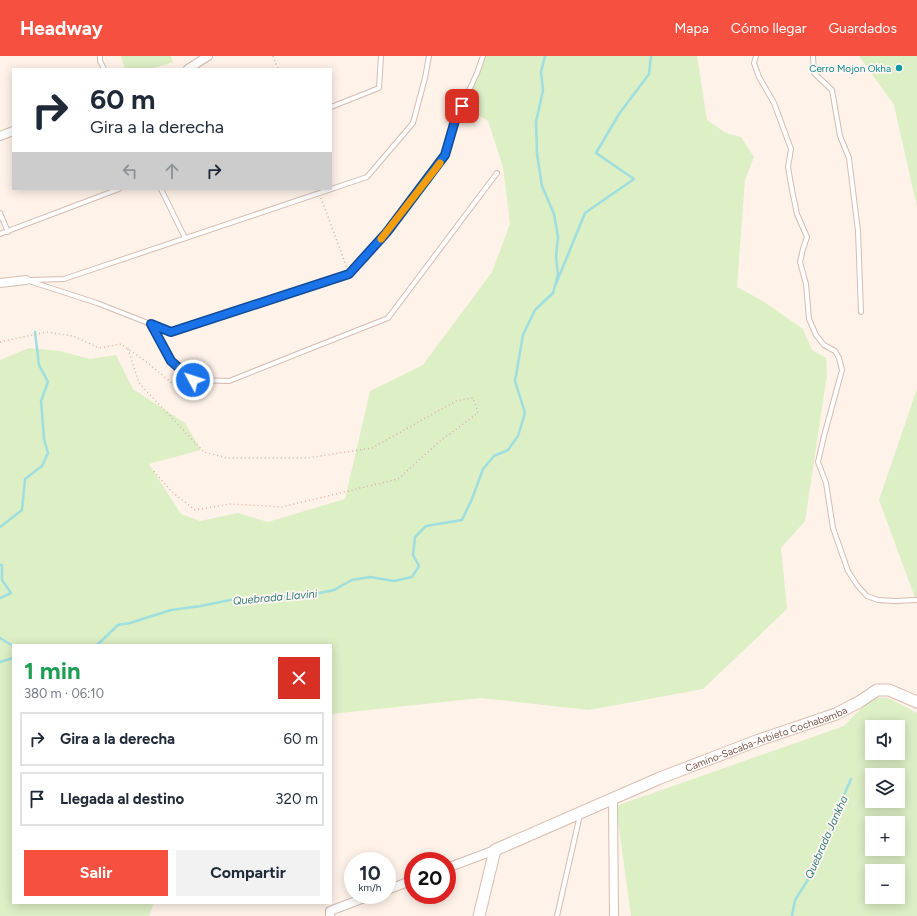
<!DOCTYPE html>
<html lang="es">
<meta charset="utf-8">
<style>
body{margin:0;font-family:Figtree,sans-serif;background:#f2f2f3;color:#1f2937;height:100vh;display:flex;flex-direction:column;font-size:15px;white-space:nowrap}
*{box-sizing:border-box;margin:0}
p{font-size:13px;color:#747a83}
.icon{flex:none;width:22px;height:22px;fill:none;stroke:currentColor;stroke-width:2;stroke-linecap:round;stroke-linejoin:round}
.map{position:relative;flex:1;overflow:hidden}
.drawer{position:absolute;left:12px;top:588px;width:320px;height:260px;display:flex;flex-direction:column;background:#fff;border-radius:0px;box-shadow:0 2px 10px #0003}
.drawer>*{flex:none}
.top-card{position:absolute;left:12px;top:12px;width:320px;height:122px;border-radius:0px;box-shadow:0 2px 10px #0003;background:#fff;color:#1f2937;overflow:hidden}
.fabs{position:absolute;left:865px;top:664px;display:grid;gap:8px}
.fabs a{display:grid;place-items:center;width:40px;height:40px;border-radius:0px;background:#fff;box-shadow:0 2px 10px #0003;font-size:20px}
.speed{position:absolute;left:344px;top:796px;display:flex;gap:8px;font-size:20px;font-weight:700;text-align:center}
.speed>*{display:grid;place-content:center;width:52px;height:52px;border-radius:50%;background:#fff;box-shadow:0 2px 10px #0003;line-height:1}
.speed small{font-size:10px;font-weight:400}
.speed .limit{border:6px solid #d22;background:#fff;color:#111}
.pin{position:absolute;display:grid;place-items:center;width:34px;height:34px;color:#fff;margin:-17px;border-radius:8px;box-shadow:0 2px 6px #0006}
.me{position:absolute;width:44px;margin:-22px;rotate:310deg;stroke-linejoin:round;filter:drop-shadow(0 0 3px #0008)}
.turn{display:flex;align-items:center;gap:14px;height:84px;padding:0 12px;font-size:18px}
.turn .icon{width:52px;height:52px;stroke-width:2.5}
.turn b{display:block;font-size:28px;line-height:34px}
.lanes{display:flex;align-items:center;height:38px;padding:0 12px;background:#0003;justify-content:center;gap:20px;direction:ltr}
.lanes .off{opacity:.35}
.round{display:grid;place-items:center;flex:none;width:42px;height:42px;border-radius:0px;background:#f2f2f3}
.summary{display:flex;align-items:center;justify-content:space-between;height:68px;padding:0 12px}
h1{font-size:24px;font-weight:700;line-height:30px;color:#1e9e55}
.button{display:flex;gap:8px;margin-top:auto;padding:8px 12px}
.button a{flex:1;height:46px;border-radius:0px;background:#f65041;color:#fff;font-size:16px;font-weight:700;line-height:46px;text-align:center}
.button a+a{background:#f2f2f3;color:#1f2937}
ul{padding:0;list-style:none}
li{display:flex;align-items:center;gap:12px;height:54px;margin:0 8px 6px;padding:0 4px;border:2px solid #e0e1e3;border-radius:0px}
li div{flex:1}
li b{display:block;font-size:15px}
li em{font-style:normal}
header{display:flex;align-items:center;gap:24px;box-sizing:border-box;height:56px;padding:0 20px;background:#f65041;color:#fff}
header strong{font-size:19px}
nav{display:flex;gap:22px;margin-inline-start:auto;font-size:14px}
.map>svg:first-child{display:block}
.green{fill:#dcefc5;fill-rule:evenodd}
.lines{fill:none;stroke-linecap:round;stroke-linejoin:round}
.stream{stroke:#9fdedf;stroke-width:2.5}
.lane-casing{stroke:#d6bbaf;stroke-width:6}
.street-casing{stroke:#d6bbaf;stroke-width:10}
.secondary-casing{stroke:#dbbcae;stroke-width:13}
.path{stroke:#deaf9f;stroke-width:1.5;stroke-dasharray:1 3;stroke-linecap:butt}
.lane{stroke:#fff;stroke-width:4}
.street{stroke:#fff;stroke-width:8}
.secondary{stroke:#fff;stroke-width:11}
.route-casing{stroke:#114b97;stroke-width:10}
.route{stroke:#1a73e8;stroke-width:7}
.slow{stroke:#f59e0b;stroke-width:7}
.culture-dot{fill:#0f9aa8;stroke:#fff8f2;stroke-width:1.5}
.labels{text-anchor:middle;stroke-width:3.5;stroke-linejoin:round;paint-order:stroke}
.culture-label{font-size:10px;fill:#0d838f;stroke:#fff8f2;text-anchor:end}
.street-label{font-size:10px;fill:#7e5448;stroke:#fff8f2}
.water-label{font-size:11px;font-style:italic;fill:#367b7d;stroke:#fff8f2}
</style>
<header>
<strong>Headway</strong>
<nav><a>Mapa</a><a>Cómo llegar</a><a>Guardados</a></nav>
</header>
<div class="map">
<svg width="917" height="860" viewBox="0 0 917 860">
<rect width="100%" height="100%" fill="#fff3e9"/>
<g class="green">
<path d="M121,0H171L173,6L151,13H125Z"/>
<path d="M483,0H697L707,64L726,77L741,81L754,101L745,124L737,231L763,245L803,273L812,294L826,302L827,319L805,465L781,492L787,553L703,633L589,654L481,642L331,658V589H13V847H154L149,860H0V304L29,292L60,295L90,303L116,299L133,333L185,367L201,394L149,408L181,458L200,465L238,457L268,466L345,443L370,335L423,309L492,216L510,168L503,111L488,65L464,51Z"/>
<path d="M859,0H917V151L894,49Z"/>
<path d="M917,333V547L879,444Z"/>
<path d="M872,641L888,642L917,657V860H631L616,750L844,670ZM872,671H898V697H872ZM872,719H898V745H872ZM872,767H898V793H872ZM872,815H898V841H872Z"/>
</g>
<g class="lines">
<g class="stream">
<path d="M556,228L585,157L634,123L596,97L619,58L649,18L651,0"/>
<path d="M0,471L22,454L25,423L42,410L48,397L44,383L41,345L48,326L39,309L35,276"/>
<path d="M0,509H2V524L11,537L0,542"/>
<path d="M0,582L13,590"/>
<path d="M97,589L118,569L130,567L171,554L201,550L235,543L305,540L334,534L352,524L370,521L394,525L412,521L419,510L413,499L415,481L426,470L462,464L472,443L483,413L494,400L508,394L518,380L525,357L515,325L523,279L535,254L553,237L558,218L556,201L558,181L554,158L542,130L537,98L536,66L543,34L541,16L545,0"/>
<path d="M0,606L13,602"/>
<path d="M792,860L795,844L813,816L834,768L840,748L851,723"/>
</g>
<g class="lane-casing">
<g id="lane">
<path d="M100,0V5L104,13"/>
<path d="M756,0L754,7L759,21L774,47L791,93L788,111L792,134L797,158L807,181L803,193L800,206L806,228L809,263L816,279L824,289L835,295L839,302L842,314L824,380L818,406L826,427L833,472L848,515L857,529L867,540L878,544L895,545L917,544"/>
<path d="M813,0L814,17L832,34L840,80L849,102L858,175L861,256"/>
<path d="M331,51L379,32L381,0"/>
<path d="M161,133L185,182"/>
<path d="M0,157L8,176"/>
<path d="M0,178L119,133"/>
<path d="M26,224L97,247L171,276L349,218L387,176L445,99L457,61L477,17L483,0"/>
<path d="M30,224L64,223L367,121L413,67L425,22L429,0"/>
<path d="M152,268L171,305L193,324L229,325L388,262L497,117"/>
<path d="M557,860L580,759"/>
</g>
</g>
<g class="street-casing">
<g id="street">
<path d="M188,13L208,0"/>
<path d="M0,80L13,75"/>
<path d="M0,227L26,224"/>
<path d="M613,743L614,860"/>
<path d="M447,812L495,794"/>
<path d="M387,834L413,824"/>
<path d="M330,860V855L372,839"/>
</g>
</g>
<g class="secondary-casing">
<g id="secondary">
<path id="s1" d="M479,860L495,794L660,722L759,684L836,658L859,646L877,634H889L917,646"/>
</g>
</g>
<g class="path">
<path d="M273,0L278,13"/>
<path d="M321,142L347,212"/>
<path d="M0,286L46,276L73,280L99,292L121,288L144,304L172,327L186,325"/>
<path d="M128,293L139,327L204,396L227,402H307L372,392L456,345L473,342L478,357L440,385L398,423L282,451L231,448L195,454L172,436L152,413"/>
</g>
<use href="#lane" class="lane"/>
<use href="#street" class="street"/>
<use href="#secondary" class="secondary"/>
</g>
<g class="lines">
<g class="route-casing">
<path id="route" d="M193,324L171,305L151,268L171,276L349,218L387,176L445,99L456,61L462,50"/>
</g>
<use href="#route" class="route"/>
<path class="slow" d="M381,183L440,107"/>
</g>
<circle class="culture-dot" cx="899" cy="12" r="4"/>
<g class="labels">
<g class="culture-label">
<text x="891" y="16">Cerro Mojon Okha</text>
</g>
<g class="street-label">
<text dy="4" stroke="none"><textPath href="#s1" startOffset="361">Camino-Sacaba-Arbieto Cochabamba</textPath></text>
</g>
<g class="water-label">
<text transform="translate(275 541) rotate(-5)" y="4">Quebrada Llavini</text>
<text transform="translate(826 781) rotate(-66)" y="4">Quebrada Jankha</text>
</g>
</g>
</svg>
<div class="fabs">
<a><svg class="icon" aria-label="sound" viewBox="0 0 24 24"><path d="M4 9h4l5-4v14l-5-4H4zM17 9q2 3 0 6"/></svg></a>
<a><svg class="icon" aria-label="layers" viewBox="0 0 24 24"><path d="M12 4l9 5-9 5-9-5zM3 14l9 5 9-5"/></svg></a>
<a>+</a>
<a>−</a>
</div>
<div class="speed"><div>10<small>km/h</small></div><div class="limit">20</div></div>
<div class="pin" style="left:462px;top:50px;background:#d93025"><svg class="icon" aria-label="arrive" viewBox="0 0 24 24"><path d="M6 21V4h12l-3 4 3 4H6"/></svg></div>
<svg class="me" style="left:193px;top:324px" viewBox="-20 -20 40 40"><circle r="17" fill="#1a73e8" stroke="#fff" stroke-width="3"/><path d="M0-11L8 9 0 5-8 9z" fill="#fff"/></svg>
<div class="top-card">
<div class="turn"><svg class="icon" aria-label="right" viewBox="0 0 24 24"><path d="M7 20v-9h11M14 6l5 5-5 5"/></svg><div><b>60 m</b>Gira a la derecha</div></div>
<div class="lanes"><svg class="icon off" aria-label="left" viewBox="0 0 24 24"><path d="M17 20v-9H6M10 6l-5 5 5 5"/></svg><svg class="icon off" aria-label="ahead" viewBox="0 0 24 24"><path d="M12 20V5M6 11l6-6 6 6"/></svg><svg class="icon" aria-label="right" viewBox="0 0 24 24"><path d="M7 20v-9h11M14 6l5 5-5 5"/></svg></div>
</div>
<section class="drawer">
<div class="summary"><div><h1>1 min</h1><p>380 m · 06:10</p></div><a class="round" style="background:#d93025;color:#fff"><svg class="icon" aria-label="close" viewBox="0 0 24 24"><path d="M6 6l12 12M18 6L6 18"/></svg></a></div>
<ul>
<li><svg class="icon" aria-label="right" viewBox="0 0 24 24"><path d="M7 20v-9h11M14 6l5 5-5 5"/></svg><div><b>Gira a la derecha</b></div><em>60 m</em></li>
<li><svg class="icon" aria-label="arrive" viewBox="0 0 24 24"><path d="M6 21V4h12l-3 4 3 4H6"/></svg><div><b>Llegada al destino</b></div><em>320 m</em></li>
</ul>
<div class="button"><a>Salir</a><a>Compartir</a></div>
</section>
</div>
